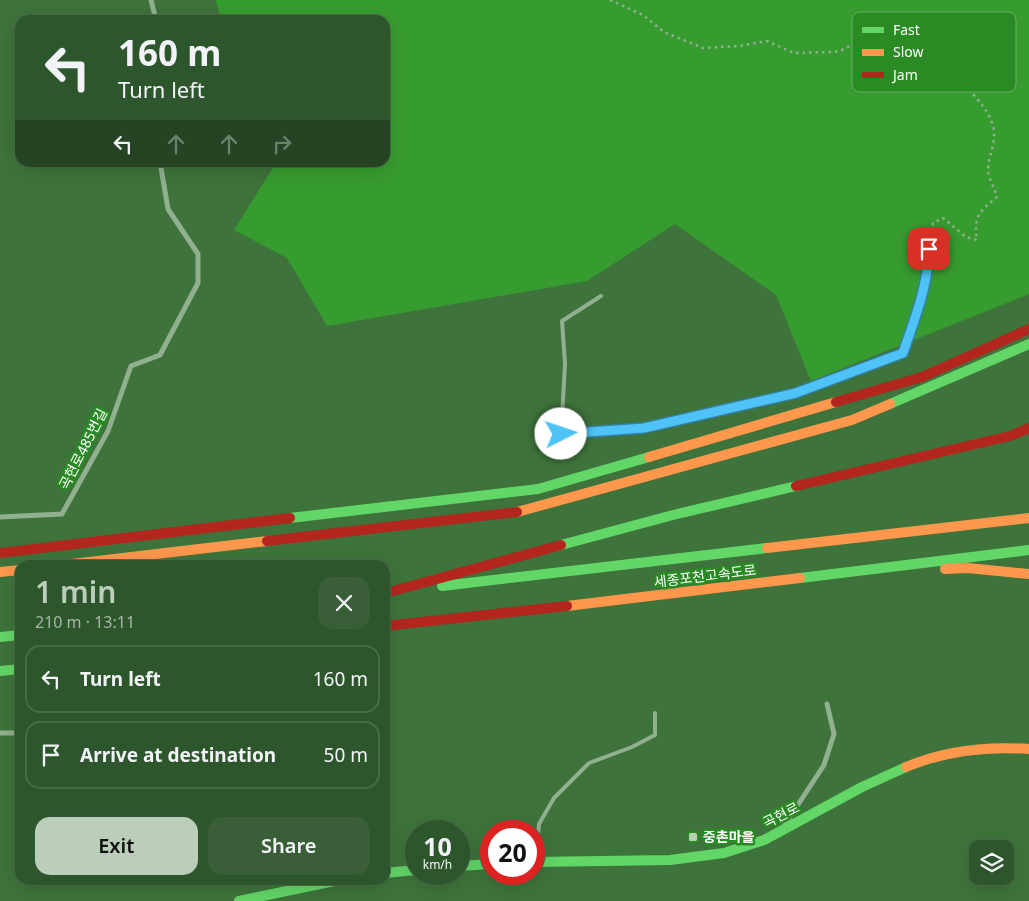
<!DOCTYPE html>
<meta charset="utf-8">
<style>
body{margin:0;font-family:"Noto Sans","Noto Sans KR",sans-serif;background:#3a5f38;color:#f1f3f6;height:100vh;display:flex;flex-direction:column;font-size:19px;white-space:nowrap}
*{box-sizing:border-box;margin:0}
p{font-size:16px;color:#a7b7a9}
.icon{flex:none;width:28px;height:28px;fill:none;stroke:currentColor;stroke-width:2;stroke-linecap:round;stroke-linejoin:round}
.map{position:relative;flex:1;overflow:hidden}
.panel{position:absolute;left:15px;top:560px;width:375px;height:325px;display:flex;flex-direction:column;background:#2e562c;border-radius:15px;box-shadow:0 5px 20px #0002,0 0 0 1px #496c48}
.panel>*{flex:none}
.banner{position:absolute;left:15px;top:15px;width:375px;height:152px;border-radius:15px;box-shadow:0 5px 20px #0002,0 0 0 1px #496c48;background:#2e562c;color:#f1f3f6;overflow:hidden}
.fabs{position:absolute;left:969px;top:840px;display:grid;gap:10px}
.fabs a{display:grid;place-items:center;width:45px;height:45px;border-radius:10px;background:#2e562c;box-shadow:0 5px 20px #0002,0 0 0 1px #496c48;font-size:25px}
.speed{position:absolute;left:405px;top:820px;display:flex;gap:10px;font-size:25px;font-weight:700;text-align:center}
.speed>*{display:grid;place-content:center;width:65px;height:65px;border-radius:50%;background:#2e562c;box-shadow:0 5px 20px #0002,0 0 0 1px #496c48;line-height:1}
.speed small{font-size:12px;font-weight:400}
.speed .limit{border:8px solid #d22;background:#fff;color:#111}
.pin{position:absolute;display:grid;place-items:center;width:42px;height:42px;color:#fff;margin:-21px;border-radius:10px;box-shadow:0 2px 8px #0006}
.me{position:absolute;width:55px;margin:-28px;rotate:86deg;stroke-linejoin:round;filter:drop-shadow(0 0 4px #0008)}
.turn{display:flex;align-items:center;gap:18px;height:105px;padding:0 20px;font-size:22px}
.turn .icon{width:65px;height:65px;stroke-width:2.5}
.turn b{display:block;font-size:35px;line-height:42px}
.lanes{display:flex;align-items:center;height:48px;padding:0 20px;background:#0003;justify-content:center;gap:25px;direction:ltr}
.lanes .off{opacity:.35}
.round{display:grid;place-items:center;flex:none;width:52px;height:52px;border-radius:15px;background:#3a5f38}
.headline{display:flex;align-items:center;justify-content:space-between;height:85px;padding:0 20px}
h1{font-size:30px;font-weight:600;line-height:38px;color:#bbceba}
.action{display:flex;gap:10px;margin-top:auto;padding:10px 20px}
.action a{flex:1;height:58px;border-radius:15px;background:#bbceba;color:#111;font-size:20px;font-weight:600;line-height:58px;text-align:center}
.action a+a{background:#3a5f38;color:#f1f3f6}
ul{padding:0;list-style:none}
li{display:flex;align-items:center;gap:15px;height:68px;margin:0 10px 8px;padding:0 10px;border:2px solid #496c48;border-radius:15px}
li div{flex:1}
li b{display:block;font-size:19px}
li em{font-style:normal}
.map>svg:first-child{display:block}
.green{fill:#379c30}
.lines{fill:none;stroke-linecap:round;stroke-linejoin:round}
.path{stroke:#91b08f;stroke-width:2.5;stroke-dasharray:2.5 4;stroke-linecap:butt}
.lane{stroke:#91b08f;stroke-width:4}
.street{stroke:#91b08f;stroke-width:5}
.fast{stroke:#63d668;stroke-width:10}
.slow{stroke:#ff974d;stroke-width:10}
.jam{stroke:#b3261e;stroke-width:10}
.route-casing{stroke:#337fa1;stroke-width:12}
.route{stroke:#4fc3f7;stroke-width:9}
.poi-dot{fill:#bbceba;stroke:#2a8a24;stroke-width:2}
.labels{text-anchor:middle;stroke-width:5;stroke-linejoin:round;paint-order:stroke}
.street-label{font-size:14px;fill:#fff;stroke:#2a8a24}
.poi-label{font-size:14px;font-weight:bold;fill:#fff;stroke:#2a8a24;text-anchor:start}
.key{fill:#2a8a24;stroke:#6aad66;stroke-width:1}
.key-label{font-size:14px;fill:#fff}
</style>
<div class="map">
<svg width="1029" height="901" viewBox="0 0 1029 901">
<rect width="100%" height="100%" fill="#3e733b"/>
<path class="green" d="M216,0H1029V294L811,381L776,295L675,224L587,281L327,326L287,258L234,230L276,163L385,162V20H221Z"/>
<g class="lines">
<path class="path" d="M610,0L643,15L664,32L703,48L739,46L767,41L794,53L829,52L840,51L866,37H876L889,42L904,39C931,57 992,99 994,132C995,145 988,158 988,171C989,179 995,189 997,197C980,211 973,216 977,240L966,237L943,218L933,223L928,240"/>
<g class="lane">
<path d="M561,434L565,364L562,321L601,296"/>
<path d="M568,457L561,434L644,428L796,393L903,353L927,279L929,249"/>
<path d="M536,860L539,824L554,798L589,763L632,747L655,735V713"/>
</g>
<g class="street">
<path d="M151,0L156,20"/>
<path d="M0,517L62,514L108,431L131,366L160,355L198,283V254L168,209L160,162"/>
<path d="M0,733H20"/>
<path d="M784,826L824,765L834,734L827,704"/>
</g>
<g class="fast">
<path d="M890,404L1029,344"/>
<path d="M290,518L538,489L649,457"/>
<path d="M561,545L673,515L796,486"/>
<path d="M800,578L1029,550"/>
<path d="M442,586L767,548"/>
<path d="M0,637L20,635"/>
<path d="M0,671L20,669"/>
<path d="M534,862L670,860L724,853L764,840L862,787L906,767"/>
<path d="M459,866L491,864"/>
<path d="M385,873L416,870"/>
<path d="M239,901L339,880"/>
</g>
<g class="slow">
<path d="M649,457L836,402"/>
<path d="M517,512L852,420L890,404"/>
<path d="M767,548L1029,518"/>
<path d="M63,565L267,541"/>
<path d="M945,569L968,568L1029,574"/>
<path d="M0,572L20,570"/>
<path d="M567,606L800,578"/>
<path d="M906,767C946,750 986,746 1029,749"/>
</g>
<g class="jam">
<path d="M836,402L922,377L1029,329"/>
<path d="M796,486L1010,436L1029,428"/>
<path d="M267,541L517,512"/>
<path d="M0,553L290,518"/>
<path d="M393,591L561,545"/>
<path d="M385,626L567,606"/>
</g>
</g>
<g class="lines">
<g class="route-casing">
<path id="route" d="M561,434L644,428L796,393L903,353C915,318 928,286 929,249"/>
</g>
<use href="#route" class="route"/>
</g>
<rect class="poi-dot" x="688" y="832" width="10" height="10" rx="2.5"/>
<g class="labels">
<g class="street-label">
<text transform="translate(83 449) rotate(-63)" y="5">곡현로485번길</text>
<text transform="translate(705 576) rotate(-7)" y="5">세종포천고속도로</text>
<text transform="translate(781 815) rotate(-27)" y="5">곡현로</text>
</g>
<g class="poi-label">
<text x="703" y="842">중촌마을</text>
</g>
</g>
<rect x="852" y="12" width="164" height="80" rx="8" class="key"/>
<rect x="862" y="27" width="22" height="6" fill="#63d668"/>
<rect x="862" y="49" width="22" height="7" fill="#ff974d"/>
<rect x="862" y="72" width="22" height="6" fill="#b3261e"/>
<g class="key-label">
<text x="893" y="35">Fast</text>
<text x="893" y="57">Slow</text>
<text x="893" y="80">Jam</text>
</g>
</svg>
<div class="fabs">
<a><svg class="icon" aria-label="layers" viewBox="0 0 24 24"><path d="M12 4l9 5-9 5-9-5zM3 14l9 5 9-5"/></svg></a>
</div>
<div class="speed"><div>10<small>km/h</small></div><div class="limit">20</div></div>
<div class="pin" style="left:929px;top:249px;background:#d93025"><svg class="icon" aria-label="arrive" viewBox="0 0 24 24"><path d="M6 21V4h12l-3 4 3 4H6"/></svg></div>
<svg class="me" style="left:561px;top:434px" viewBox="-20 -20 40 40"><circle r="19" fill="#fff"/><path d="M0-13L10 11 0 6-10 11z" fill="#4fc3f7"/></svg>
<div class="banner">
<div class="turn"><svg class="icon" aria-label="left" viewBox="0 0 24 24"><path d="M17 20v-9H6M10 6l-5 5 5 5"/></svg><div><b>160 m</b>Turn left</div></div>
<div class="lanes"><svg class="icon" aria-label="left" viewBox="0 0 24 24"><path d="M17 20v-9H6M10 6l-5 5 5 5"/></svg><svg class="icon off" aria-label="ahead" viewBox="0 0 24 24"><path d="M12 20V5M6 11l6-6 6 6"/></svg><svg class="icon off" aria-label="ahead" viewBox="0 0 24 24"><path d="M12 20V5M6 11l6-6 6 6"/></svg><svg class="icon off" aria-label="right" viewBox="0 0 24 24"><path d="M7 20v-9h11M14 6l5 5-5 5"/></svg></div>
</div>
<section class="panel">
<div class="headline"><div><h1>1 min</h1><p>210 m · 13:11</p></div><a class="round"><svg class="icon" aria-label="close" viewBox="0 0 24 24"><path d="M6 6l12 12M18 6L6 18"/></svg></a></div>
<ul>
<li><svg class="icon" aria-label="left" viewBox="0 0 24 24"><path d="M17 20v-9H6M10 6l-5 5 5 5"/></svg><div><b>Turn left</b></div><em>160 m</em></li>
<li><svg class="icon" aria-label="arrive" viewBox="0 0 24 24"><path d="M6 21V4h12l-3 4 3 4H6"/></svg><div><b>Arrive at destination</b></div><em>50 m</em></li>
</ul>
<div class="action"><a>Exit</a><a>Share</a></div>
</section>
</div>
